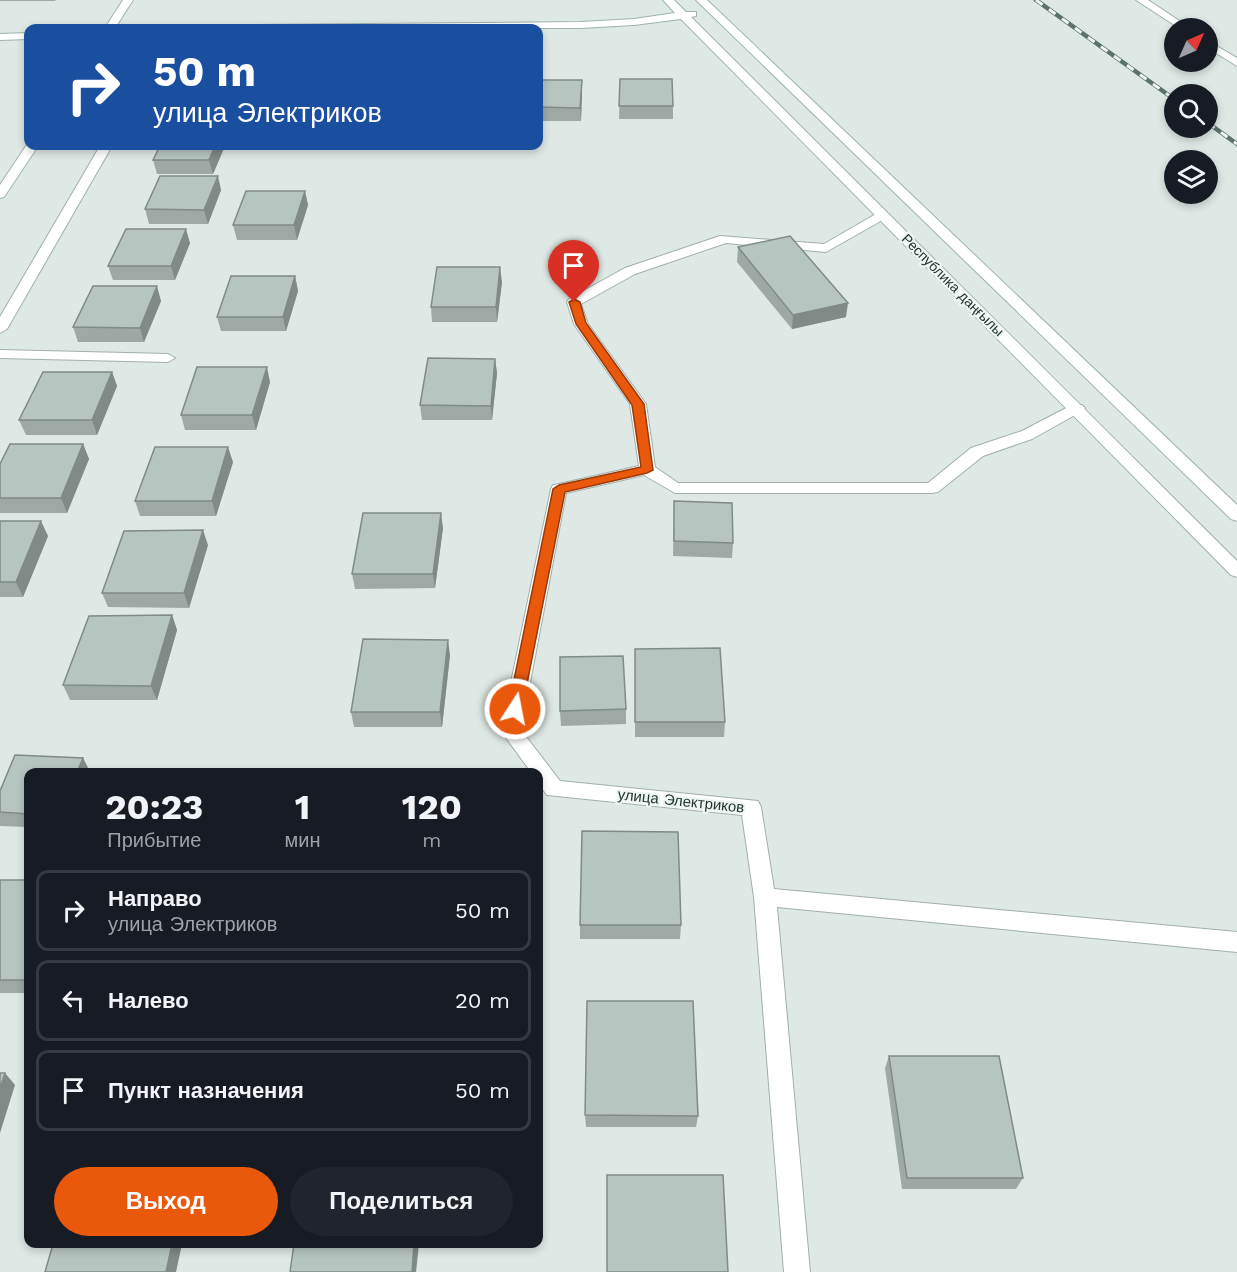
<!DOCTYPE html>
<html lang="ru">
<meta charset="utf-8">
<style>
body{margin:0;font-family:"Work Sans",sans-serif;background:#20242c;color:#f1f3f6;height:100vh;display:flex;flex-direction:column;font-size:22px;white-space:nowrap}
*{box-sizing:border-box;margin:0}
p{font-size:20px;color:#9ea1a6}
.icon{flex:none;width:33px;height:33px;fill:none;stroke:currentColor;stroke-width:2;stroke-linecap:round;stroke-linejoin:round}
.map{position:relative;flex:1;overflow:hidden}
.panel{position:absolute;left:24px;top:768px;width:519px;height:480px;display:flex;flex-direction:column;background:#171b24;border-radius:12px;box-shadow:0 3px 9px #0003}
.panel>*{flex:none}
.guide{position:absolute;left:24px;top:24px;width:519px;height:126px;border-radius:12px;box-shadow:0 3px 9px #0003;background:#1a4fa0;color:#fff;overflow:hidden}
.needle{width:39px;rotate:45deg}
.fabs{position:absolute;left:1164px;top:18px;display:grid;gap:12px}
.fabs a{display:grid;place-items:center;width:54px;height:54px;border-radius:50%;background:#171b24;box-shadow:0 3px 9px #0003;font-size:30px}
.pin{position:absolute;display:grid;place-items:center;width:51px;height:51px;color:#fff;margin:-62px -26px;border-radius:50% 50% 50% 0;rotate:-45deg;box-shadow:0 0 6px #0007}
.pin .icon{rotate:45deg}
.me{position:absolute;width:66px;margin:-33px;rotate:11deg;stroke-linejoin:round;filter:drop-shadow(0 0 4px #0008)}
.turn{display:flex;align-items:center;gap:21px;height:126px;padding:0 30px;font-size:27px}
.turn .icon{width:78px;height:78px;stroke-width:2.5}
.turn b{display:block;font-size:42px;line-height:51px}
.eta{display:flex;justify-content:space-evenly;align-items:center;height:102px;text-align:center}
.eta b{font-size:36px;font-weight:700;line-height:42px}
.primary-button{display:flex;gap:12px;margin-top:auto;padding:12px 30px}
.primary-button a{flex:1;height:69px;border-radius:36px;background:#ea580c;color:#fff;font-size:24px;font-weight:700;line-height:69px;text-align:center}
.primary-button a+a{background:#20242c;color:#f1f3f6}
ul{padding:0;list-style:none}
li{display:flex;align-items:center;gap:18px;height:81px;margin:0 12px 9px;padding:0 18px;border:3px solid #363941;border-radius:12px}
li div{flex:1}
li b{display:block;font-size:22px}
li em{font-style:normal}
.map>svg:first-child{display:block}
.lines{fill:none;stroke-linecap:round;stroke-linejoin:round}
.street-casing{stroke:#a2afab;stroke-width:2}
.secondary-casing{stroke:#9eb3ad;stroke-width:2}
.street{fill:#fff;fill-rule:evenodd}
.secondary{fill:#fff;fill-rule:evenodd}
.rail-casing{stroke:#5b726e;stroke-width:4.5}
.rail{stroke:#eef5f2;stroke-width:3;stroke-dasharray:8;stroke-linecap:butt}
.wall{fill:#9da9a5}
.shaded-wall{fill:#808a86}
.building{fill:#b7c5c0;stroke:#808a86;stroke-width:1.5}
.route{fill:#ea580c;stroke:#983908;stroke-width:1.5}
.labels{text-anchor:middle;stroke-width:4.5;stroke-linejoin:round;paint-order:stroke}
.far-street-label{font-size:14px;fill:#213632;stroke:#eef5f2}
.street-label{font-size:15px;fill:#213632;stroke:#eef5f2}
</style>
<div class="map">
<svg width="1237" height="1272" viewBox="0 0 1237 1272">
<rect width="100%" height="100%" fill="#dee8e4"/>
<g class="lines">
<g class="street-casing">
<g id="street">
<path d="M1136,0H1148L1190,28H1179Z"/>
<path d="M1208,41L1237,58V66L1208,48Z"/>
<path d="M100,146H112L7,329L0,333V317Z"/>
<path d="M881,211L886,212L887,215L886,218L826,252L726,243L635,274L581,304L588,324L646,404L655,467L678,483H928L971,448L1022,431L1072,405H1082L1085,408L1082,411L1032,439L983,456L938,492L932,493H675L644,475L566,493L521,730L560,781L758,801L761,807L774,889L1237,932V952L777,907L810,1272H784L754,897L742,815L547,795L538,783V772H531L501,731L551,489L553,485L559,484L639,466L630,404L574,324L567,302L569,299L625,268L720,236L824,244Z"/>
<path d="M0,350L168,354L175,358L168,362L0,358Z"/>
</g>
</g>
<g class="secondary-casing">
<g id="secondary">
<path d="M123,0H133L115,28H105Z"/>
<path d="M663,0H674L686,12H696V16L691,17L1237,561V577L1231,575L681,19L634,25L581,28H237L242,25L581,22L634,19L675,13Z"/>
<path d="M696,0H707L1237,505V521L1231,519Z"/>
<path d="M28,33V39L0,40V34Z"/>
<path d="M28,143V146H38L4,197L0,198V185Z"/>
</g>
</g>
<use href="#street" class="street"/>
<use href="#secondary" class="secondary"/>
<g class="rail-casing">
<g id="rail">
<path d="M1036,0L1174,99"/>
<path d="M1208,123L1237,144"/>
</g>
</g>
<use href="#rail" class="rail"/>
</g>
<g class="wall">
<path d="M0,0H56L55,1H0Z"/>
<path d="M620,79L673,106V119H619Z"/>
<path d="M538,80H582L581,121H538Z"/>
<path d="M160,146H225L213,174H157L153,160Z"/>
<path d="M221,190L208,224H149L145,209Z"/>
<path d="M305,191L308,205L297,240H237L233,225Z"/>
<path d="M190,243L175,280H113L108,266Z"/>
<path d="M738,247L846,317L792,329L737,262Z"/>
<path d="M295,276L298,291L286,331H221L217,317Z"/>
<path d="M502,282L497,322H432L431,307Z"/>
<path d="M161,301L144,342H78L73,327Z"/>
<path d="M495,359L497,373L492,420H422L420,405Z"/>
<path d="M112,372L117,386L97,435H26L19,420Z"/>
<path d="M270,382L256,430H185L181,415Z"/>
<path d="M83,444L89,459L67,513H0V464Z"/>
<path d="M233,462L216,516H140L135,501Z"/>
<path d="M674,501L733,543L732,558L673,556Z"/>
<path d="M0,521L48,536L23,597H0Z"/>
<path d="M443,528L435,588L355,589L352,574Z"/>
<path d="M208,545L189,608L108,607L102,593Z"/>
<path d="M172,615L177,630L157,700H70L63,685Z"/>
<path d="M635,649L725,722L724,737H635Z"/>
<path d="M450,655L442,727H354L351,712Z"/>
<path d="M626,709V724L561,726L560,711Z"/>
<path d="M15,755L83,758L90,772H28V827L0,826V791Z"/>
<rect x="0" y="880" width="28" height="113"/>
<path d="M580,925H681L680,939H580Z"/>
<path d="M889,1056L1023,1178L1016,1189H902L885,1068Z"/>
<path d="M585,1115L698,1116L696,1127H586Z"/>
</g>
<g class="shaded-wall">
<path d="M582,80V94L581,121L580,108Z"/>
<path d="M215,146H225L213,174L209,160Z"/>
<path d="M218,176L221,190L208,224L204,210Z"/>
<path d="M305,191L308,205L297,240L294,225Z"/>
<path d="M186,229L190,243L175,280L171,266Z"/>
<path d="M500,267L502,282L497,322L496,307Z"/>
<path d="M295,276L298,291L286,331L283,317Z"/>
<path d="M157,286L161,301L144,342L140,328Z"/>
<path d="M848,303L846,317L792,329L793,315Z"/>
<path d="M495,359L497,373L492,420L491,406Z"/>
<path d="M267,367L270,382L256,430L252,415Z"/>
<path d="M112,372L117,386L97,435L92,420Z"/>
<path d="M83,444L89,459L67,513L61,498Z"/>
<path d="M228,447L233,462L216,516L212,501Z"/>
<path d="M441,513L443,528L435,588L433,574Z"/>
<path d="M41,521L48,536L23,597L16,582Z"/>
<path d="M203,530L208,545L189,608L184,593Z"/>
<path d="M172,615L177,630L157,700L151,686Z"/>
<path d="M448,640L450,655L442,727L440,712Z"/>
<path d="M83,758L90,772H77Z"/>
<path d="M5,1073L15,1085L0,1133V1089Z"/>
<path d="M172,1244H182L176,1272H166Z"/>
<path d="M414,1244H419L416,1272H412Z"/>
</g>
<g class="building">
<path d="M620,79H672L673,106H619Z"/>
<path d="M538,80H582L580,108L538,107Z"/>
<path d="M160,146H215L209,160H153Z"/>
<path d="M160,176H218L204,210L145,209Z"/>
<path d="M246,191H305L294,225H233Z"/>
<path d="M126,229H186L171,266H108Z"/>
<path d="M790,236L848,303L793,315L738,247Z"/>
<path d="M437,267H500L496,307H431Z"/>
<path d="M231,276H295L283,317H217Z"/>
<path d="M93,286H157L140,328L73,327Z"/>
<path d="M428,358L495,359L491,406L420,405Z"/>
<path d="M197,367H267L252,415H181Z"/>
<path d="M43,372H112L92,420H19Z"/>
<path d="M10,444H83L61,498H0V464Z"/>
<path d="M155,447H228L212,501H135Z"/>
<path d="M674,501L732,503L733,543L674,541Z"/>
<path d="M363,513H441L433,574H352Z"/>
<path d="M0,521H41L16,582H0Z"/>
<path d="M203,530L184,593H102L124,531Z"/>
<path d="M172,615L151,686L63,685L89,616Z"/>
<path d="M363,639L448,640L440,712H351Z"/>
<path d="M720,648L725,722H635V649Z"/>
<path d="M623,656L626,709L560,711V657Z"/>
<path d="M15,755L83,758L77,772H28V814L0,812V791Z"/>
<path d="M582,831L678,832L681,925H580Z"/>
<rect x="0" y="880" width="28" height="100"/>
<path d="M587,1001H693L698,1116L585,1115Z"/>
<path d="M889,1056H999L1023,1178H907Z"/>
<path d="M0,1073H5L0,1089Z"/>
<path d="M607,1175H723L728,1272H607Z"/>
<path d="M53,1244H172L166,1272H45Z"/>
<path d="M294,1244H414L412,1272H290Z"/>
</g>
<path class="route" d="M574,299L580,302L586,323L644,404L653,470L647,473L565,492L522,709L520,713H510L508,709L553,489L559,485L641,467L632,405L576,324L569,302Z"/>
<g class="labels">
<g class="far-street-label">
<text transform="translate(953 285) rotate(45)" y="5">Республика даңғылы</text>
</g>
<g class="street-label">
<text transform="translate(681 801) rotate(6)" y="5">улица Электриков</text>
</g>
</g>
</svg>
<div class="fabs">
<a><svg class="needle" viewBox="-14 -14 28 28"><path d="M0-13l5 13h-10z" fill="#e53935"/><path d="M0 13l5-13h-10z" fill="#9ea1a6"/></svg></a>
<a><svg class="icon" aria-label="search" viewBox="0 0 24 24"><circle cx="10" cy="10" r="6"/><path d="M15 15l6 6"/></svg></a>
<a><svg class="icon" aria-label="layers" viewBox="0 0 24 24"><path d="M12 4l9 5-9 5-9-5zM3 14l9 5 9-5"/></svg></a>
</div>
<div class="pin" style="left:574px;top:302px;background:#d93025"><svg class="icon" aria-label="arrive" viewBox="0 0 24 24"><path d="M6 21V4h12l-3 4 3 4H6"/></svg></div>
<svg class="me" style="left:515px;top:709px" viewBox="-20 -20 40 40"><circle r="17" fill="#ea580c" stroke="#fff" stroke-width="3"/><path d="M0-11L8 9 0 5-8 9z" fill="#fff"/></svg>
<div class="guide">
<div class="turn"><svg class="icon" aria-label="right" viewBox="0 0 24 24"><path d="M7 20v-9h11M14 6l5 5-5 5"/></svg><div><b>50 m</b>улица Электриков</div></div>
</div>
<section class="panel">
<div class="eta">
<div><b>20:23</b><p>Прибытие</p></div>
<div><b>1</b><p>мин</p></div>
<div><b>120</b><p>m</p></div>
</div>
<ul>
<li><svg class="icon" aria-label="right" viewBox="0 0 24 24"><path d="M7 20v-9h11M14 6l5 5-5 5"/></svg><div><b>Направо</b><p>улица Электриков</p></div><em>50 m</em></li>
<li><svg class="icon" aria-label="left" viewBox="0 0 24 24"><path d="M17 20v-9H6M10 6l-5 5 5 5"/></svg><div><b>Налево</b></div><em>20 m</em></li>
<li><svg class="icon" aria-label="arrive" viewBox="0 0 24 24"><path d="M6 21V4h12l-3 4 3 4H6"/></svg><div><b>Пункт назначения</b></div><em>50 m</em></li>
</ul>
<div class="primary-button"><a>Выход</a><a>Поделиться</a></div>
</section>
</div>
